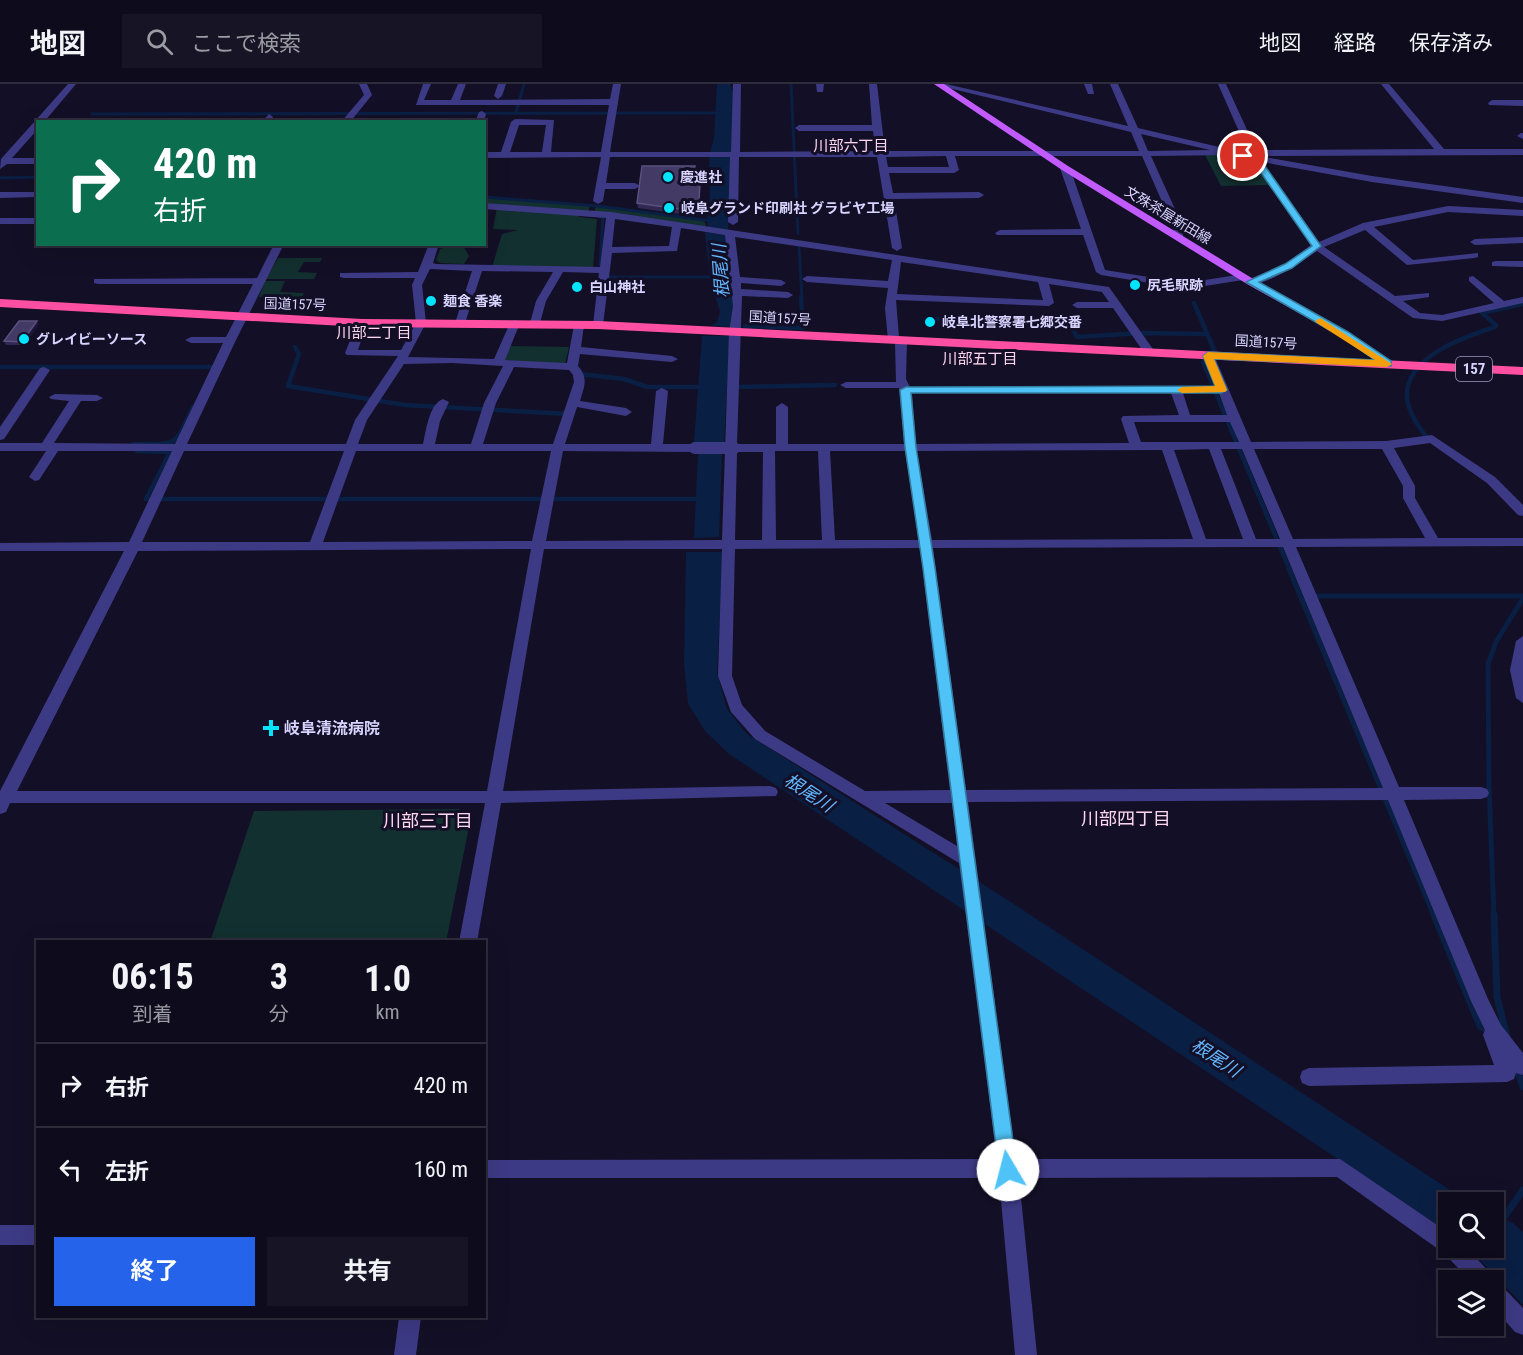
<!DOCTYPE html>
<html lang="ja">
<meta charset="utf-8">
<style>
body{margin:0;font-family:"Roboto Condensed","Noto Sans JP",sans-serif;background:#171425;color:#f1f3f6;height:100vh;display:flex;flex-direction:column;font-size:22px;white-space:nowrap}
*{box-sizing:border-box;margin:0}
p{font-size:20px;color:#9b9ba3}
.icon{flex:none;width:33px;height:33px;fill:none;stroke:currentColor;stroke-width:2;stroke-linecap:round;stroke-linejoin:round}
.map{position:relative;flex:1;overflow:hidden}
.details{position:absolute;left:36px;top:856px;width:450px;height:378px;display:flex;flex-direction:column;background:#0e0b1c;border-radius:0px;box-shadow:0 6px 24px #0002,0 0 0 2px #2e2b3b}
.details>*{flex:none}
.guide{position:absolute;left:36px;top:36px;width:450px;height:126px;border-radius:0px;box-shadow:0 6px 24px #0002,0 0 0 2px #2e2b3b;background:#0b6e4f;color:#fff;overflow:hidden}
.controls{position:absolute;left:1438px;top:1108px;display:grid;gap:12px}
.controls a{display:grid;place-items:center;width:66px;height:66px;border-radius:0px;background:#0e0b1c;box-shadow:0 6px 24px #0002,0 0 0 2px #2e2b3b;font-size:30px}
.pin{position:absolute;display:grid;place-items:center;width:51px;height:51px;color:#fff;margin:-26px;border:3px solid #fff;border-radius:50%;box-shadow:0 2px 6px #0007}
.me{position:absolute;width:66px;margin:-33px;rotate:352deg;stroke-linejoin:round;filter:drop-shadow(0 0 4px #0008)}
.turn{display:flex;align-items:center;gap:21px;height:126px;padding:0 18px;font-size:27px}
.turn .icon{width:78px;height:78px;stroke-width:2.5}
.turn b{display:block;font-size:42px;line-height:51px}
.eta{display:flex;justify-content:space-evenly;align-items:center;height:102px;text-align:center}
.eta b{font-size:36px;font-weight:700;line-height:42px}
.button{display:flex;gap:12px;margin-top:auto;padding:12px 18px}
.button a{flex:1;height:69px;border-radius:0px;background:#2563eb;color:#fff;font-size:24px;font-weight:700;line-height:69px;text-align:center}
.button a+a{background:#171425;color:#f1f3f6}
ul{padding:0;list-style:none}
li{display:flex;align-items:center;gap:18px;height:84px;padding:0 18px;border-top:2px solid #2e2b3b}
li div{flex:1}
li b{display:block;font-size:22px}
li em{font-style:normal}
header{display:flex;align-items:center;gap:36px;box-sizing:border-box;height:84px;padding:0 30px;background:#0e0b1c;border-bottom:2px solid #2e2b3b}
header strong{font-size:28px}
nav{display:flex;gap:33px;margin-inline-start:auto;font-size:21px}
.search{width:420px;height:54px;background:#171425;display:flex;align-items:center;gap:15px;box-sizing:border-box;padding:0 21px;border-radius:0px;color:#9b9ba3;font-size:22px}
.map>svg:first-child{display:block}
.green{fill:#12302f}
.water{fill:#0a1f44}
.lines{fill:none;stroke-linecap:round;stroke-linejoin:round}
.stream-far3{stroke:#0a1f44;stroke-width:3}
.stream-far2{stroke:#0a1f44;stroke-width:4.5}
.stream-far1{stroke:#0a1f44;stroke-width:5}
.stream{stroke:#0a1f44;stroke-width:7}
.minor{fill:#3d3a85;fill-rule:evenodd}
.major{fill:#c25bff;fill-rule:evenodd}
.highway{fill:#ff4fa3;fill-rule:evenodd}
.minor-bridge{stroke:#3d3a85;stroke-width:12}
.wall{fill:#312854}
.shaded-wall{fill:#1d163a}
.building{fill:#433a66;stroke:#5a527e;stroke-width:1.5}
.route{fill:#4fc3f7;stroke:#337fa1;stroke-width:1.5}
.slow{fill:#f59e0b}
.poi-dot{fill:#00e5ff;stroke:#130f26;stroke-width:2}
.labels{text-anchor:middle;stroke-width:6;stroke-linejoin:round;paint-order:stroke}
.far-poi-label{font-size:14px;font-weight:bold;fill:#d9d4ff;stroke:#130f26;text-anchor:start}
.far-street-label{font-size:14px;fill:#d9d4ff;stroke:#130f26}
.far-neighbourhood-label{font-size:15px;fill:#ffd6f0;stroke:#130f26}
.shield{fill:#130f26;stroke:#9e99be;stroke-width:1.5}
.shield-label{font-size:15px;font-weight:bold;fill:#d9d4ff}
.poi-label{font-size:16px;font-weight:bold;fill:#d9d4ff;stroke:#130f26;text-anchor:start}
.water-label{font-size:18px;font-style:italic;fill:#62b6ff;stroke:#130f26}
.neighbourhood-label{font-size:18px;fill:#ffd6f0;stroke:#130f26}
</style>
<header>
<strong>地図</strong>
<div class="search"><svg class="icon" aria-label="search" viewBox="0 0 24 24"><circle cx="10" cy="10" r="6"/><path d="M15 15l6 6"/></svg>ここで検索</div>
<nav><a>地図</a><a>経路</a><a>保存済み</a></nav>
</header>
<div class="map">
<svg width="1523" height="1271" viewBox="0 0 1523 1271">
<rect width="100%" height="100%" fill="#130f26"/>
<g class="green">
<path d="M1205,71H1219L1227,85L1259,86L1268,101L1221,102Z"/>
<path d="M485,114L590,122L588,127L485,121Z"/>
<path d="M596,122L704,137L707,144L594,128Z"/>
<path d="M497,123L580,129L579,133L597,135L593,184L492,183L502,150L518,146L493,145Z"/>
<path d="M449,162L464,163L469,172L464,180L440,179L436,176L440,165Z"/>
<path d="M278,174H322L320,178H304L298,188L317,189L314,195H266Z"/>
<path d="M265,197H285L280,208L304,209L298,221H270L273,213H259Z"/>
<path d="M509,262L569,263L565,280L503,278Z"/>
<path d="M459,725L471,733L446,858H210L254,727Z"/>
</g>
<g class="water">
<path d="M717,0H730L734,11L728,146L708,144L707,134L710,127L709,74L714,54Z"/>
<path d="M705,148L726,150L735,222L731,243L711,242L717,238L720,228L710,194Z"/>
<path d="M702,252H730L724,358H694Z"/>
<path d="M698,369H722L719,453L694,454Z"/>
<path d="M686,468H723L717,589L727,625L747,650L1003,813L1470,1119H1449V1149L729,670L705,647L688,620L684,580Z"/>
<path d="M1494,1131L1513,1139L1523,1148V1221L1468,1164H1494Z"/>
</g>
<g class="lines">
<g class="stream-far3">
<path d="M791,0L798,149"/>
<path d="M516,29L524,0"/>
<path d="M92,30L721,29"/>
<path d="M0,94L38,93"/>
<path d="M484,113L598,122L712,137"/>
<path d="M598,132L603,134L600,181"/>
<path d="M799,162L802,215"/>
<path d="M609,193H717"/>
</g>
<g class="stream-far2">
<path d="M1194,219L1215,268L1203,278L1290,487"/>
<path d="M936,235L1020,234L1021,240L1070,239L1077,253L1141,249L1207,250"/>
<path d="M745,242L803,244L801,213"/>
<path d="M295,263L299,270L288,302L405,321L569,330"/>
<path d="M0,283H213"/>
<path d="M579,290L624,295L647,303H705"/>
<path d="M732,303L835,301"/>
<path d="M1428,355C1419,343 1409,330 1407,314C1404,273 1464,253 1495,243L1496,241L1482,229L1523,220"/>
<path d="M134,360C180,360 173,364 193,323"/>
<path d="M137,367L170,368L146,415H701"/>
</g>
<g class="stream-far1">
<path d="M1289,485L1434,832"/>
<path d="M1312,512H1523"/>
<path d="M1494,832L1489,703L1488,580L1496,558L1523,514"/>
</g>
<g class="stream">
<path d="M1434,831L1480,942L1490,947"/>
<path d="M1494,831L1497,913L1507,953"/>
<path d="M1517,985L1523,1003"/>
<path d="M1494,1148L1523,1106"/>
</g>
<g class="minor">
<path d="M68,0H76L44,38H38V45L12,74H38V80H7L0,85L1,75Z"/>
<path d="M359,0H367L372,11L350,38H341L364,11Z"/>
<path d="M423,0H431L424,16H451L458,0H466L460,16L610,15L613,0H621L610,68H731L733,0H741L740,68L876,67L873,47H799L795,44L799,41H872L869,0H877L885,67H1139L1131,48L936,1L946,0L1128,42L1110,0H1118L1138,44L1249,70L1218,0H1226L1259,72L1372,92L1523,113V119L1372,98L1262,78L1319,158L1363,139L1448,122L1523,126V132L1448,128L1374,143L1413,176L1478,169V173L1474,174L1407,181L1365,146L1324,163L1395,212L1429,209V213L1403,217L1420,229L1442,231L1494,219L1469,197V193L1473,192L1504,217L1523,213V219L1442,237L1413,234L1317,167C1301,178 1267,203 1247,200V196L1285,180L1311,161L1252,76L1232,71L1151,72L1184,145L1183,152L1178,155L1173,152L1174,145L1142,72H955L959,86L954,89H889L893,109L979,108L984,111L979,114L894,115L902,164L897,167L892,164L877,73H739L738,138L733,141L728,138L730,73H610L606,99H635L640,102L635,105H605L603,117L598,120L593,117L601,73L484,74V68H501L511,38L515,35L554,36L551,68H601L609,21H416ZM519,41H546L542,68H510ZM1141,50L1210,66L1148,67ZM946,72L949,83H888L886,73Z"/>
<path d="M498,0H506L502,12L498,15L494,12Z"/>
<path d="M816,0H824L823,8H817Z"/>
<path d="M1084,0H1092L1094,10H1088Z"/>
<path d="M1381,0H1389L1444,65H1523V71L1264,72L1259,69L1264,66L1434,65Z"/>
<path d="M1492,16H1523V22L1489,21L1488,19Z"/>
<path d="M482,27L486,30L484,38H475L479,28Z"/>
<path d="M269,30L273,33L271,38H262Z"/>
<path d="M1521,49H1523V55L1517,52Z"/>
<path d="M1065,81L1070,84L1105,186L1186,199L1243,190L1248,193L1243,196L1186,205L1101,191L1096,188L1083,151H997L995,149L1000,146L1081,145L1060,84Z"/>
<path d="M0,108H35L38,109V113L0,114Z"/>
<path d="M484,119L611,128L1109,203L1155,268L1153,270H1145L1113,224H1077L1072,221L1077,218H1109L1102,208L1049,200L1054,219L1049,222L896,216L899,253L907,256L906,295L910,303H1216L1202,271L1208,268L1214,271L1251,358L1386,357L1432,351L1495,393L1523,421V432L1518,431L1487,399L1430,359L1394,364L1415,402V414L1438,454H1523V462L1296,463L1399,703H1481L1487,705L1489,709L1487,713L1481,715L1404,716L1488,915L1501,941L1523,969V991L1516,989L1514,995L1507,998L1309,1002L1302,999L1300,993L1302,987L1309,984L1494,981L1483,951L1485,946L1471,917L1388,716L968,718L1016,1075H1340L1449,1149V1164H1467L1491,1190L1494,1198L1501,1201L1523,1224V1251L1515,1248L1494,1224V1197H1470L1445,1170L1337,1093L1019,1094L1037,1271H1015L999,1094H484V1076L997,1075L959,779L755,655L731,628L718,592L722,465H544L503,707L770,702L776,704L778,708L776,712L501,719L477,858H459L485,719H10L6,728L0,730V707L124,467H0V459L129,458L172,367H58L39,396L35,397L29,393L46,367H0V359H42L69,317L51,315L49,313L55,310L97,311L103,314L97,317H81L54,359L175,360L223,259H191L185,256L191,253H226L253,200H98L94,199V195L257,194L274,160H284L236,256L187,360H346L355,336L398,272L347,271L345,269L357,239L362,236L367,239L358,266H401L416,239L412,201L415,194H344L340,193V189L418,188L429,160H439L433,179L436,180L600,183L606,134L484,125ZM615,135L672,143L669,162L612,163ZM681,144L725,151L733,222L729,248L722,456L546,457L563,367L695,368L701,364L695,360H663L668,307L662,304L656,307L651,360H565L577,323L626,332L632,328L626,324L580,317C584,303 589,294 578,282L580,270L672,278L678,275L672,272L581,263L584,241L579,238L574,241L567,279L505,276L520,239L515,236L510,239L494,275L408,273L426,239L422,201L430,185L472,187L455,239L460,242L465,239L482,187L553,188L536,217L530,239L535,242L540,239L546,217L563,188L599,189L593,241L598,244L603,241L612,169L677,167ZM735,153L892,176L888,197L807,192L802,195L807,198L888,204L885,224L888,256L895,259L896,298H846L840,301L846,304H899L904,360H788V323L782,319L776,323V360H737L742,212L788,214L793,211L788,208L741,205V199L781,202L786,199L781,196L740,193ZM901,178L1038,198L1043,216L897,210ZM452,279L503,282L484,319L471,360H435L440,337L449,318L443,315C429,320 426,347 423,360H358L367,336L404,280ZM514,283L569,286L573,291L574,298L553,360H483L496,319ZM912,309H1171L1179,331L1123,332L1121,335L1129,359L916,360ZM1183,309H1219L1227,331H1190ZM1134,338H1230L1239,358H1141ZM1209,365L1243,455H1206L1174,366ZM1221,365H1242L1280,455H1256ZM1254,365H1382L1403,402V414L1425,454L1293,455ZM1162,366L1193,455L932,456L917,367ZM184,367H344L310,458H142ZM356,367H551L532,457L323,458ZM775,367H818L822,456H776ZM830,367H905L919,456H835ZM737,368H763L762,456H735ZM1251,463H1283L1383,704L966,706L933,464ZM920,464L950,706L865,707L765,647L742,621L732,592L735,465ZM531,465L487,707H17L138,467ZM885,719H952L957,762Z"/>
<rect x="0" y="134" width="38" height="6"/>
<path d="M1523,153V159L1475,161L1470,158L1475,155Z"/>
<path d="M1496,177H1523V183L1492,182V178Z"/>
<path d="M44,283L50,286L4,355L0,356V343L40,284Z"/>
<path d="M1523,552V619L1516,614L1510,586L1516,557Z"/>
<rect x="0" y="1141" width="38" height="20"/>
<path d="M399,1233H421L416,1271H394Z"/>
</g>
<path class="major" d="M934,0H944L1068,82L1255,196L1348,248L1393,280L1387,283L1383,282L1340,252L1247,200L1062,86Z"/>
<path class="highway" d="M0,215L362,235L598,237L1523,283V291L598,245L362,243L0,223Z"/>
<path class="minor-bridge" d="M695,364H734"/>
</g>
<g class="wall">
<path d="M695,87V93H700L701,99L699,123L693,132L638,124L637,119Z"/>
<path d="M39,240L24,261H6L4,257Z"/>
</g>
<g class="shaded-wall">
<path d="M700,93L699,123L693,132V127Z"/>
<path d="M37,237L39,240L24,261L22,258Z"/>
</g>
<g class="building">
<path d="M642,82H695L694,93H700L699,118L693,127L637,119Z"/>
<path d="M19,237H37L22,258L4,257Z"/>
</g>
<path class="route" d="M1243,69L1258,72L1321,162L1292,184L1259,198L1348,248L1391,277V282L1214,275L1227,306L1221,309H911L916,363L935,484L1017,1086L1015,1092L1008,1095L1002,1092L999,1086L923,484L905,363L900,306L906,303L1215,302L1203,272L1208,268L1375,276L1340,252L1246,198L1285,180L1312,162L1252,76L1240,73V70Z"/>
<path class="slow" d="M1320,234L1392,280L1387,283L1214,275L1227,306L1225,308L1182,309L1177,306L1182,303L1215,302L1203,272L1208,268L1375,276L1317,239L1315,237Z"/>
<g class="poi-dot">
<circle cx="668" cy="93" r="6"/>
<circle cx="669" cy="124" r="6"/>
<circle cx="1135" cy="201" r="6"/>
<circle cx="577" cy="203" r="6"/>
<circle cx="431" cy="217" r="6"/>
<circle cx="930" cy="238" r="6"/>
<circle cx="24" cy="255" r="6"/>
<path d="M268 635h6v6h6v6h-6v6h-6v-6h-6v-6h6z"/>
</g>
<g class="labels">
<g class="far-poi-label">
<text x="680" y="98">慶進社</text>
<text x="681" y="129">岐阜グランド印刷社 グラビヤ工場</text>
<text x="1147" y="206">尻毛駅跡</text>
<text x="589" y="208">白山神社</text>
<text x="443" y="222">麺食 香楽</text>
<text x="942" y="243">岐阜北警察署七郷交番</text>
<text x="36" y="260">グレイビーソース</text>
</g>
<g class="far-street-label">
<text transform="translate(1168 131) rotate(31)" y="5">文殊茶屋新田線</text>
<text transform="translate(295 220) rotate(2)" y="5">国道157号</text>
<text transform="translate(780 234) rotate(3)" y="5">国道157号</text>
<text transform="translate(1266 258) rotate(3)" y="5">国道157号</text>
</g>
<g class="far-neighbourhood-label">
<text x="851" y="67">川部六丁目</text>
<text x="374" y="254">川部二丁目</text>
<text x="980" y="280">川部五丁目</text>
</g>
<rect class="shield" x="1456" y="273" width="36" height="24" rx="4.5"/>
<g class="shield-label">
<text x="1474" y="290">157</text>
</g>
<g class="poi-label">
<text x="284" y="650">岐阜清流病院</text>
</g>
<g class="water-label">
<text transform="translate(721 187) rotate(-94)" y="6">根尾川</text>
<text transform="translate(809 709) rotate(33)" y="6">根尾川</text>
<text transform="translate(1216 974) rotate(33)" y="6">根尾川</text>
</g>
<g class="neighbourhood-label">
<text x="1126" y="741">川部四丁目</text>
<text x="428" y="743">川部三丁目</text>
</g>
</g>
</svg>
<div class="controls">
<a><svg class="icon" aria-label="search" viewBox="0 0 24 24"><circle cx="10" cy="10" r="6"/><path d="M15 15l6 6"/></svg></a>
<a><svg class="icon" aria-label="layers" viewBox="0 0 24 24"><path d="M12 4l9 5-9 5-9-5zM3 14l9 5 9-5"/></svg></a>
</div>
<div class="pin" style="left:1243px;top:72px;background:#d93025"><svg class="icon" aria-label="arrive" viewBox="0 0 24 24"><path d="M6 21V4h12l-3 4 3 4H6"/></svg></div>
<svg class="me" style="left:1008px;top:1086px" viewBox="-20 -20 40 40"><circle r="19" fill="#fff"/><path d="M0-13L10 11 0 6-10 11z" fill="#4fc3f7"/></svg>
<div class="guide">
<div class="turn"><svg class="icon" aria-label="right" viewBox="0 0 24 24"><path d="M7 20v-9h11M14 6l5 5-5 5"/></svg><div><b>420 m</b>右折</div></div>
</div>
<section class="details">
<div class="eta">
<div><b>06:15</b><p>到着</p></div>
<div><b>3</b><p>分</p></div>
<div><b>1.0</b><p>km</p></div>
</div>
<ul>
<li><svg class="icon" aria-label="right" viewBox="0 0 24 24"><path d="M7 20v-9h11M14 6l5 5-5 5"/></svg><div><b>右折</b></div><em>420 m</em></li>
<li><svg class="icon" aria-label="left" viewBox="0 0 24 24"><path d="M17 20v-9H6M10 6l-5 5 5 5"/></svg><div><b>左折</b></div><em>160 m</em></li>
</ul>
<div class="button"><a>終了</a><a>共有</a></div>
</section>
</div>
